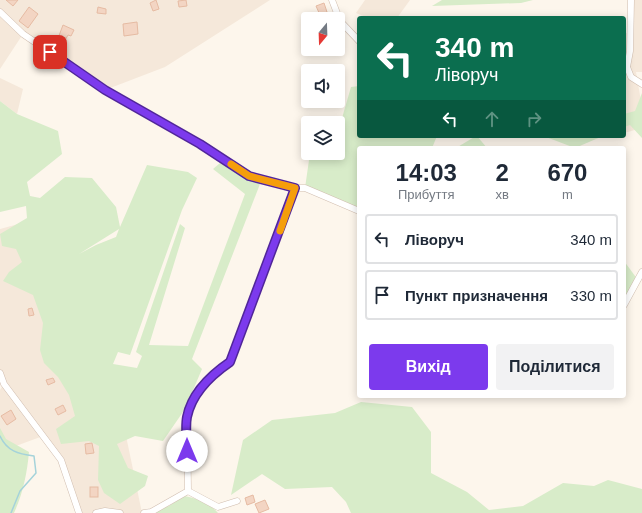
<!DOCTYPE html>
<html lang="uk">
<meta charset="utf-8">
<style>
body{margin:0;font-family:Arial,sans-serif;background:#f2f2f3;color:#1f2937;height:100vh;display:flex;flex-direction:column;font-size:15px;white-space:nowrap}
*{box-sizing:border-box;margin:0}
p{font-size:13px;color:#747a83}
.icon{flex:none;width:22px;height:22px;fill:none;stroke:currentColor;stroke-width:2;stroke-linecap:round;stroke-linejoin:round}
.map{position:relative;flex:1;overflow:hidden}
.sheet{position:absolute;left:357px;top:146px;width:269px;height:252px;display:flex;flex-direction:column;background:#fff;border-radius:4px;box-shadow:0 2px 10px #0003}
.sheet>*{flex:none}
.guide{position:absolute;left:357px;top:16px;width:269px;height:122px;border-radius:4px;box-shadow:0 2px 10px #0003;background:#0b6e4f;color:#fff;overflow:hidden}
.needle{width:26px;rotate:199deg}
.buttons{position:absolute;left:301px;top:12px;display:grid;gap:8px}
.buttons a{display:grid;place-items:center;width:44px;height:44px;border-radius:4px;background:#fff;box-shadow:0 2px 10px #0003;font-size:20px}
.pin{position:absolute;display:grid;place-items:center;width:34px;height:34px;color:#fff;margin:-17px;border-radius:8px;box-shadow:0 2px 6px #0006}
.me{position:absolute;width:44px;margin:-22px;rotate:0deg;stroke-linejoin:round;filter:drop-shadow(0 0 3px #0008)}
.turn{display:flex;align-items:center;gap:14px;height:84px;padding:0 12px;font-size:18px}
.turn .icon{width:52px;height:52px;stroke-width:2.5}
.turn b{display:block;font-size:28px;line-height:34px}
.lanes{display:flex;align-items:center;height:38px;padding:0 12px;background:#0003;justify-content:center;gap:20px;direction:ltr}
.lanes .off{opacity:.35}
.eta{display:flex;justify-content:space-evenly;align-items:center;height:68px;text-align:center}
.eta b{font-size:24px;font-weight:800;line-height:28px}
.button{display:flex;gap:8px;margin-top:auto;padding:8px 12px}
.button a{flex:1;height:46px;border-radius:4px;background:#7c3aed;color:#fff;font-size:16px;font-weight:800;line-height:46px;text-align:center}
.button a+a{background:#f2f2f3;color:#1f2937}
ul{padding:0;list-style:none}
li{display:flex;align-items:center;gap:12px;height:50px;margin:0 8px 6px;padding:0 4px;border:2px solid #e0e1e3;border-radius:4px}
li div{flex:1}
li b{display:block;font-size:15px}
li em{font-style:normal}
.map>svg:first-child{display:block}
.residential{fill:#f5e8da}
.green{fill:#d8ecc9;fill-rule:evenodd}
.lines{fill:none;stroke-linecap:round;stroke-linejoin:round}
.stream{stroke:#a5d3da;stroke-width:1.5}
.building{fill:#f3d5c3;stroke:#e6bba3}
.minor-casing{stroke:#d1beb0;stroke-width:7}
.minor{stroke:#fff;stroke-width:6}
.route-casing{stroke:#51269a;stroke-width:10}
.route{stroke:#7c3aed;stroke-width:7}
.slow{stroke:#f59e0b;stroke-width:7}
</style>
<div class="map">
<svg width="642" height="513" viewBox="0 0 642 513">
<rect width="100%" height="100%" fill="#fdf6ec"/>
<g class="residential">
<path d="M0,0H270L165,67L105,90L23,34L0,69Z"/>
<path d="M365,0H410L397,18H368L356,13Z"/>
<path d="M631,0H642V72H636L642,107V128L624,133V33H631Z"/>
<path d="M0,78L23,89L17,114L0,101Z"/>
<path d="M22,223L124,426L142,513H79L61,460L43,436L5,450L0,440V390L4,384L0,373V229Z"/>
</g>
<g class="green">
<path d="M442,0H533L521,3L432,6Z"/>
<path d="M359,86V136H437L432,148H359V211L305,188L310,153H338V125H340L351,87Z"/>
<path d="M642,93V138L630,125L624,127V114L635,111Z"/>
<path d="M0,101L17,114L58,131L62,154L27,182L30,196L40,198L65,177L92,178L116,207L120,227L147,165L188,172L197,178L182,210L130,355L118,352L113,364L137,368L142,356L136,352L180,224L185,228L149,345L188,346L245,194L213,169L220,163L260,184L192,359L202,369L185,409L163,441L135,436L117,444L128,468L148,476L145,486L120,504L104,493L98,480L99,446L89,441L61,444L56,429L75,416L69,395L58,377L44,363L40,350L43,323L33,295L3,281L9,272L22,262L16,249L2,246L0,234L27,218L26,206L0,212ZM119,229L116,237L96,245L79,254Z"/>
<path d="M477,136L487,148H456L476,136Z"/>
<path d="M549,136H603L575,148L546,137Z"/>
<path d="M624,261L638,280L624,305Z"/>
<path d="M361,402L412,407L431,432V473L467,492L489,510L523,506L563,483L594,486L608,480L642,489V513H351L346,502L332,487L285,489L262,474L231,495L243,440L272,420L335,413Z"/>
<path d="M0,428L6,439L29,452C27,474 23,493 14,513H0Z"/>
<path d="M183,496C194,497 211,504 218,513H144L169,506Z"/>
</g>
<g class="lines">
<path class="stream" d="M0,436C7,451 18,454 34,456L36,473L20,491L11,513"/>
</g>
<g class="building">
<path d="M6,0H18L13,6Z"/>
<path d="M156,0L159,9L153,11L150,3Z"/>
<path d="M186,0L187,6L179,7L178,1Z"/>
<path d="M324,3L327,12L320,15L316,6Z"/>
<path d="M29,7L38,14L28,28L19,21Z"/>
<path d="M98,7L106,9V14L97,13Z"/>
<path d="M137,22L138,34L124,36L123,24Z"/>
<path d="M63,25L74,30L71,36L68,35L63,44L57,41Z"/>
<path d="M32,308L34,315L29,316L28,309Z"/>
<path d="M53,378L55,382L48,385L46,380Z"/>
<path d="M63,405L66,411L58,415L55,409Z"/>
<path d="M11,410L16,419L7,425L1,416Z"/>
<path d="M92,443L94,453L86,454L85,444Z"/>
<rect x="90" y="487" width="8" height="10"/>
<path d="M253,495L255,502L247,505L245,498Z"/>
<path d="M265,500L269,509L259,513L255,504Z"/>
</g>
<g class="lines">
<g class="minor-casing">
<g id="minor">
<path d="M332,0L340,21L359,41"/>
<path d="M0,12L23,34L105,90L200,144L249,176L295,188L230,362C207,378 196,390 187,417L188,491L151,512L144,513"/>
<path d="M627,67L631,77L642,84"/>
<path d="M624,68L627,67L630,51L631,0"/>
<path d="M295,188H305L359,211"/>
<path d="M624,305L642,272"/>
<path d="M0,373L4,384L61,460L79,513"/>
<path d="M188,491L218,507L237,501"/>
<path d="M96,513L105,511L120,513"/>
</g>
</g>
<use href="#minor" class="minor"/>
</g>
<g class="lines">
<g class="route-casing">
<path id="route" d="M50,52L105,90L200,144L249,176L295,188L230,362C211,375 192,392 187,417C185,427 187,440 187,451"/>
</g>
<use href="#route" class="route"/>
<path class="slow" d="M231,164L249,176L295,188L280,231"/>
</g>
</svg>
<div class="buttons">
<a><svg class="needle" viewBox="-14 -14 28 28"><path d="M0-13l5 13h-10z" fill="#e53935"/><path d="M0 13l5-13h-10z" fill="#747a83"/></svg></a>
<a><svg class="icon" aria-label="sound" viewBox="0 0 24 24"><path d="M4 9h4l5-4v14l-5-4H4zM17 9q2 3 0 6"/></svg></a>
<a><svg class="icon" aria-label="layers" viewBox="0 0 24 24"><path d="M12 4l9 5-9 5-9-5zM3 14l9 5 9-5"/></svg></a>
</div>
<div class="pin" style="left:50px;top:52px;background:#d93025"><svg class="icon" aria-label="arrive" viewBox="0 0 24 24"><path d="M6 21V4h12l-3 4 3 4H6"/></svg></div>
<svg class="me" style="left:187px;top:451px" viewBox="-20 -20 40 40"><circle r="19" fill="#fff"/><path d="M0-13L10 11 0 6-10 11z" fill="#7c3aed"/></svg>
<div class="guide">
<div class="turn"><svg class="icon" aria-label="left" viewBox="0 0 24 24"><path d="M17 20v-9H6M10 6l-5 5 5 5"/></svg><div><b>340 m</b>Ліворуч</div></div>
<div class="lanes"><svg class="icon" aria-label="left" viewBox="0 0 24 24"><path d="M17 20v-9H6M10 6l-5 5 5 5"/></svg><svg class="icon off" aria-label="ahead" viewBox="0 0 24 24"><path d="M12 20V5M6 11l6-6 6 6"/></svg><svg class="icon off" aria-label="right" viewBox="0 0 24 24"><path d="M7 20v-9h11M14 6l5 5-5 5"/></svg></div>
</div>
<section class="sheet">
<div class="eta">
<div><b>14:03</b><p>Прибуття</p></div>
<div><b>2</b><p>хв</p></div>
<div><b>670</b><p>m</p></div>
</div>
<ul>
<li><svg class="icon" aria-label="left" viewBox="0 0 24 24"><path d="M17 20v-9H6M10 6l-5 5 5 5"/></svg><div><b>Ліворуч</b></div><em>340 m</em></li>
<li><svg class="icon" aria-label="arrive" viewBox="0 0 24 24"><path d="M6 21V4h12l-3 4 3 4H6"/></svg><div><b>Пункт призначення</b></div><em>330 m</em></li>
</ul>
<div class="button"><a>Вихід</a><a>Поділитися</a></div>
</section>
</div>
